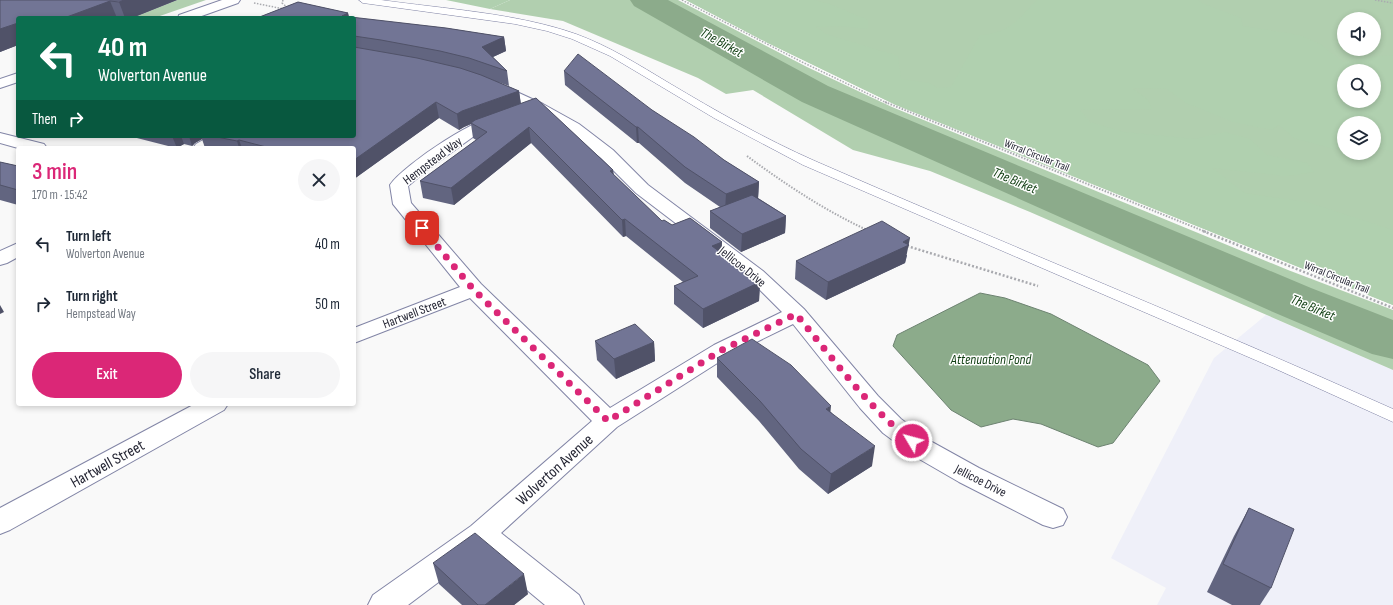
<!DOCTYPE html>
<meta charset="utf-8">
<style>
body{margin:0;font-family:"Sofia Sans Condensed",sans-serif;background:#f6f6f7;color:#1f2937;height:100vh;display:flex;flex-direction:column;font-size:15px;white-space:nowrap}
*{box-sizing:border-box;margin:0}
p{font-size:13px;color:#747a83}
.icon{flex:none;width:22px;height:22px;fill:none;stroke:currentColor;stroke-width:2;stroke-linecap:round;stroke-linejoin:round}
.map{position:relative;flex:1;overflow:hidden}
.drawer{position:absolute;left:16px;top:146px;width:340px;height:260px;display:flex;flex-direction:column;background:#fff;border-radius:4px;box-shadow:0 2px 6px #0003}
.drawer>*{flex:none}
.guide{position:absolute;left:16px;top:16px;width:340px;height:122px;border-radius:4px;box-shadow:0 2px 6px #0003;background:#0b6e4f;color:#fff;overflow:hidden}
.controls{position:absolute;left:1337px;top:12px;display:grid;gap:8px}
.controls a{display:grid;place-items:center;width:44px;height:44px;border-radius:50%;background:#fff;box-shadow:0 2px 6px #0003;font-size:20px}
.pin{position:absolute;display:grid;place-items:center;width:34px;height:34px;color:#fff;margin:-17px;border-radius:8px;box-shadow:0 2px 6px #0006}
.me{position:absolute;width:44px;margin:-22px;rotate:307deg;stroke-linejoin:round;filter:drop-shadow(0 0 3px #0008)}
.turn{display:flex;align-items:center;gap:14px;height:84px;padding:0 16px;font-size:18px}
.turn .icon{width:52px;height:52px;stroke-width:2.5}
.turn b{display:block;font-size:28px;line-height:34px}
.then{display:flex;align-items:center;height:38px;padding:0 16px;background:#0003;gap:8px;font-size:15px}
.round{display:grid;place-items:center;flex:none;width:42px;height:42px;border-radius:21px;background:#f6f6f7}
.overview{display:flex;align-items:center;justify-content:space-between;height:68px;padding:0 16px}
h1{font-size:24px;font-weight:600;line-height:30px;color:#db2777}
.button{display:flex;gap:8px;margin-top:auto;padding:8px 16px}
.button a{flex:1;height:46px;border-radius:24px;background:#db2777;color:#fff;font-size:16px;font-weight:600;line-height:46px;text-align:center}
.button a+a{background:#f6f6f7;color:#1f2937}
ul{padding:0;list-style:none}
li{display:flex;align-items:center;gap:12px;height:60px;padding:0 16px}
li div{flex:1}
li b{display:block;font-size:15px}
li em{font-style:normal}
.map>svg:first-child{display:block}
.built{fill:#eff0f9}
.green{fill:#b1cfaf;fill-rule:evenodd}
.forest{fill:#b0d0af;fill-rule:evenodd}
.water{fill:#8cab8b;stroke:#6d8371}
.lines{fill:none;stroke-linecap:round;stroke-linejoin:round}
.river{fill:#8cab8b;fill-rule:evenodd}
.service-casing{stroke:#8285a6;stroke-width:1}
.minor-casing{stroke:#8285a6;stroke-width:2}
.primary-casing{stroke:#8285a6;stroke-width:2}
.path-far2{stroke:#a9aaaf;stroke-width:1.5;stroke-dasharray:1.5 1.5;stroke-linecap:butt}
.path-far1{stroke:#a9aaaf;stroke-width:2;stroke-dasharray:1.5 1.5;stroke-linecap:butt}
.path{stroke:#a9aaaf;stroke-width:2.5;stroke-dasharray:2 2;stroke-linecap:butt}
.service{fill:#fff;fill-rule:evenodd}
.minor{fill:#fff;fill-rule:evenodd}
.primary{fill:#fff;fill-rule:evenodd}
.wall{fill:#626580}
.shaded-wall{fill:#505268}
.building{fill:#727595;stroke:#505268}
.route{stroke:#db2777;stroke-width:7;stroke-dasharray:0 12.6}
.labels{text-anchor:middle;stroke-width:3;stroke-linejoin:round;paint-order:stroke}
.far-street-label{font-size:11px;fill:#252634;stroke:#fff}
.street-label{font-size:13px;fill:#252634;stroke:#fff}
.water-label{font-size:14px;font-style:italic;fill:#0f3d11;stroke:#fff}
.near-street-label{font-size:16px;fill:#252634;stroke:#fff}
</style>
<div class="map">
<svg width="1393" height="605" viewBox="0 0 1393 605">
<rect width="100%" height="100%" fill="#f9f9f9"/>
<path class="built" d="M1266,315L1393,370V605H1157L1166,588L1111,558L1214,358Z"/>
<g class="green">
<path d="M177,0H206L154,18H132Z"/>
<path d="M510,0H678L807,67L892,107L1288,270L1393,310V370L1030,212L930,171L853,150L753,90L726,94L698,78L563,21L490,9Z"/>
<path d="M686,0H1393V305L896,105L768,43ZM1344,19H1374V49H1344ZM1344,71H1374V101H1344ZM1344,123H1374V153H1344Z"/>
</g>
<g class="forest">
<path d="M446,0H510L490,9Z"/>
<path d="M686,0H813L830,4L868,20V29L841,26L816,27L826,34L898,56L901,79L929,83L938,88L951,87L980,35C1010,33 1017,20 1037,0H1198L1204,4L1241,18L1243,26L1299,35L1320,44L1343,62L1372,57L1393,55V152L1374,147V123H1344V148L1334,149L1294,138L1279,125L1272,130L1233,122L1186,103L1167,89L1132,88L1148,100L1152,109L1080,110L1090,122L1124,132L1194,139L1225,132L1250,139L1267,155L1307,163L1314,172L1287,176L1212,168L1245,193L1307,202L1393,230V305L896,105L768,43ZM1344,71H1374V101H1344Z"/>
</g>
<path class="water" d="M980,293L1005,298L1051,314L1148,365L1160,381L1113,443L1098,447L1041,424L1013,419L981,427L951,410L893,346L897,335Z"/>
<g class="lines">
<path class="river" d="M630,0H668L828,86L1311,288L1393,320V359L1372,354L1273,312L802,102L634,6Z"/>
<g class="service-casing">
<path id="service" d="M359,0H381C445,9 516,13 576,34C609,46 639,65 669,83C716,111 765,139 815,161C1007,245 1202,323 1393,409V422L1267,365L803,165L714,118L610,56L572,39L547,31L515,24L363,3Z"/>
</g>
<g class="minor-casing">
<g id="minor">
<path d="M493,81L543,104L579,124L613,150L648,185L763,271L804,309L878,396L901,419L932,442L979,468L1063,509L1067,517L1063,525L1053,528L1043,525L959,482L914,456L883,433L860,408L793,324L730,355L617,427L501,533L579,595L584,605H545L480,551L408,605H368L373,595L471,526L592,421L470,298L354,343V328L460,287L393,204L390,185C403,166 483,110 506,116L508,119L506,122L477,134L427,170L408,186L411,203L481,284L610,408L714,345L782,312L749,279L636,193L601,158L567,130L531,110L488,89L485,86L488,83Z"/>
<path d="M0,133L44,144L47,148H18L0,143Z"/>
<path d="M210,136H230C221,149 207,148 193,148L196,144Z"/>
<path d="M18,243V257L7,263L0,265V251Z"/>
<path d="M195,404H228L224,410L10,530L0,534V508Z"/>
</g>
</g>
<g class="primary-casing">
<g id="primary">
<path d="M222,0H240L238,3L196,18H178L179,15Z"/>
<path d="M18,73V82L0,88V79Z"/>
</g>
</g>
<g class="path-far2">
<path d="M283,0L282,3L288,8"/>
<path d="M682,0L802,62L887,103"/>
<path d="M1375,0L1393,3"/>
<path d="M254,3L284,9"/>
</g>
<g class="path-far1">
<path d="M885,102L1206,232"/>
<path d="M747,156C785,184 824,210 867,230"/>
</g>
<g class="path">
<path d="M1203,231L1393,308"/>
<path d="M907,246L1038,286"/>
</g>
<use href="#service" class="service"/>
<use href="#minor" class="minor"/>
<use href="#primary" class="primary"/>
</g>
<g class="wall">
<path d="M0,0H177L132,18H18V45L0,52Z"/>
<path d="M298,2L348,13L349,17L446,28L504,37L506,51L493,57L507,71L509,86L498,82L519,91L521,104L536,98L613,170L614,175L662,221L664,220L672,225L690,218L722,242L721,253L760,282L759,301L703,328L674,304V286L683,282L626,236L623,237L531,143L454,205L423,198L420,181L476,140L473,138L471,124L464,127L459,130L439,118L354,179V148H205L202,139L195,143L192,146L184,144L176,148L129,136H354V18H257Z"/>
<path d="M564,71L652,110L724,160L759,182L758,198L786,216L785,233L741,252L710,228V211L720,207L685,183L639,143H637L565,85Z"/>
<path d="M0,162L18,166V205L0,200Z"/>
<path d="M907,255V256L905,263L826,300L795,279L796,261Z"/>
<path d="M595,341L654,342L655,361L616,379L597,360Z"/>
<path d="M717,358L831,412L872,466L828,494L799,469L759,421L717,377Z"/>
<path d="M1249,508L1271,588L1260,605H1232L1207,592L1234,536Z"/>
<path d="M433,563L528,594L514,605H462L439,584Z"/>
</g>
<g class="shaded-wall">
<path d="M124,0H177L132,18H125L119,2Z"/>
<path d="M110,1L117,18H64Z"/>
<path d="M348,13L349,18L342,16Z"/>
<path d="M18,23V45L0,52V29Z"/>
<path d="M504,37L506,51L484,61L482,47Z"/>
<path d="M519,91L521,106L471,123V124L464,127L459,130L457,114L462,111Z"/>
<path d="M436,102L439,118L354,179V160Z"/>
<path d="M529,127L531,143L454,205L451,188Z"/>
<path d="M636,127H638L639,143H637Z"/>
<path d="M172,136H181L184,144L177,148Z"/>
<path d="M189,136H201L202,139L195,143L192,146Z"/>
<path d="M239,140L242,148H239L237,141Z"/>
<path d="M613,170L614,187L610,171Z"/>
<path d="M759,182L758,199L725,211L726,194Z"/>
<path d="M786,216L785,233L741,252L742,234Z"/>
<path d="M625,219L626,236L623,237L622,220Z"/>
<path d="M910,238L905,263L826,300L828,282Z"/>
<path d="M722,242L721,260L712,246Z"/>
<path d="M760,282L759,301L703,328V309Z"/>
<path d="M0,305L4,312L0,314Z"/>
<path d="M654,342L655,361L616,379L614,359Z"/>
<path d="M831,406L829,426L826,409Z"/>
<path d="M875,446L872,466L828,494L831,474Z"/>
<path d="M524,574L528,594L514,605H485Z"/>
</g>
<g class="building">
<path d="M0,0H124L119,2L110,1L64,18H18V23L0,29Z"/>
<path d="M298,2L348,13L342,16L446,28L504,37L482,47L507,71L469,58L440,51L381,40L354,36V18H257Z"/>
<path d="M354,47L417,58L460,68L481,75L519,91L462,111L457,114L436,102L354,160V148H270L239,140L237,141L212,136H354Z"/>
<path d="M578,54L652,110L694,137L724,160L759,182L726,194L685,167L638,127H636L564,71Z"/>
<path d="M536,98L613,170L610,171L662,221L664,220L672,225L690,218L722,242L712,246L760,282L703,309L674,286L698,276L625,219L622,220L529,127L451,188L420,181L487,132L471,123L475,120Z"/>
<path d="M0,162L18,166V190L0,185Z"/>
<path d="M752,195L786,216L742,234L710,211Z"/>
<path d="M882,221L910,238L903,242L909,245L828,282L796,261Z"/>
<path d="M635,324L654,342L614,359L595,341Z"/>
<path d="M752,339L791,365L831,406L826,409L875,446L831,474L801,449L760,401L717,358Z"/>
<path d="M1249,508L1294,529L1271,588L1223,564Z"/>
<path d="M475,533L524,574L485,605H478L433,563Z"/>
</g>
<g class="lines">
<path class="route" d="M422,228L473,289L608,421L722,350L796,314C833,358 867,407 912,441"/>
</g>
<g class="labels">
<g class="far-street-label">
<text transform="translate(1037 155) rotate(22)" y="4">Wirral Circular Trail</text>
<text transform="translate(1337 277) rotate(22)" y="4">Wirral Circular Trail</text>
</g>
<g class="street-label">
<text transform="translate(432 160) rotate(-37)" y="5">Hempstead Way</text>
<text transform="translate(743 266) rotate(39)" y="5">Jellicoe Drive</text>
<text transform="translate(414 312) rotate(-21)" y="5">Hartwell Street</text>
<text transform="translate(981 480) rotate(27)" y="5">Jellicoe Drive</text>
</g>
<g class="water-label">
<text transform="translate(722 42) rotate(29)" y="5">The Birket</text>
<text transform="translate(1015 180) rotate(23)" y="5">The Birket</text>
<text transform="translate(1313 307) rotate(23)" y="5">The Birket</text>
<text x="991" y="364">Attenuation Pond</text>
</g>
<g class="near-street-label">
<text transform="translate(107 463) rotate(-29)" y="6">Hartwell Street</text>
<text transform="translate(554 469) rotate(-42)" y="6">Wolverton Avenue</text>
</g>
</g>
</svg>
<div class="controls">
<a><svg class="icon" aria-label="sound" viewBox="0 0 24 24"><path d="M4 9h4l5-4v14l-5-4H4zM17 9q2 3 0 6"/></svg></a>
<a><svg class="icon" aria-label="search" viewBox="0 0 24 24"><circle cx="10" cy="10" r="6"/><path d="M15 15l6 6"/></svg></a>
<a><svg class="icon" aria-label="layers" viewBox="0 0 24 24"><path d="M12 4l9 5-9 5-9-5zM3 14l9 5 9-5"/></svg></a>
</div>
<div class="pin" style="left:422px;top:228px;background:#d93025"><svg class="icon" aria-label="arrive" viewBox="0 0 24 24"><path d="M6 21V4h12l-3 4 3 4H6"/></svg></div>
<svg class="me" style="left:912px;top:441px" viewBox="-20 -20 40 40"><circle r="17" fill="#db2777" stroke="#fff" stroke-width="3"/><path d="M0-11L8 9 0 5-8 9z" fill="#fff"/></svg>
<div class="guide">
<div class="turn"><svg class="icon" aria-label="left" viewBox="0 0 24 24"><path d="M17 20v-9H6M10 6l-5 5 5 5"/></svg><div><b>40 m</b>Wolverton Avenue</div></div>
<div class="then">Then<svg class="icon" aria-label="right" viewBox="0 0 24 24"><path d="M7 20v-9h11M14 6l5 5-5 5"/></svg></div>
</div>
<section class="drawer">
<div class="overview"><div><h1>3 min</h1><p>170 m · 15:42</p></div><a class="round"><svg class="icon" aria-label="close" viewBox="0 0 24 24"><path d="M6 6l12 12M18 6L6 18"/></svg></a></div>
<ul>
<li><svg class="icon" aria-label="left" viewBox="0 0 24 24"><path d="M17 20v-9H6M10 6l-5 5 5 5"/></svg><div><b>Turn left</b><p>Wolverton Avenue</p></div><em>40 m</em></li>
<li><svg class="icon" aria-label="right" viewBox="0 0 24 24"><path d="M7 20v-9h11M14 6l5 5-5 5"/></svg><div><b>Turn right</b><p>Hempstead Way</p></div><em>50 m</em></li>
</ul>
<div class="button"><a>Exit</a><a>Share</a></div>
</section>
</div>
